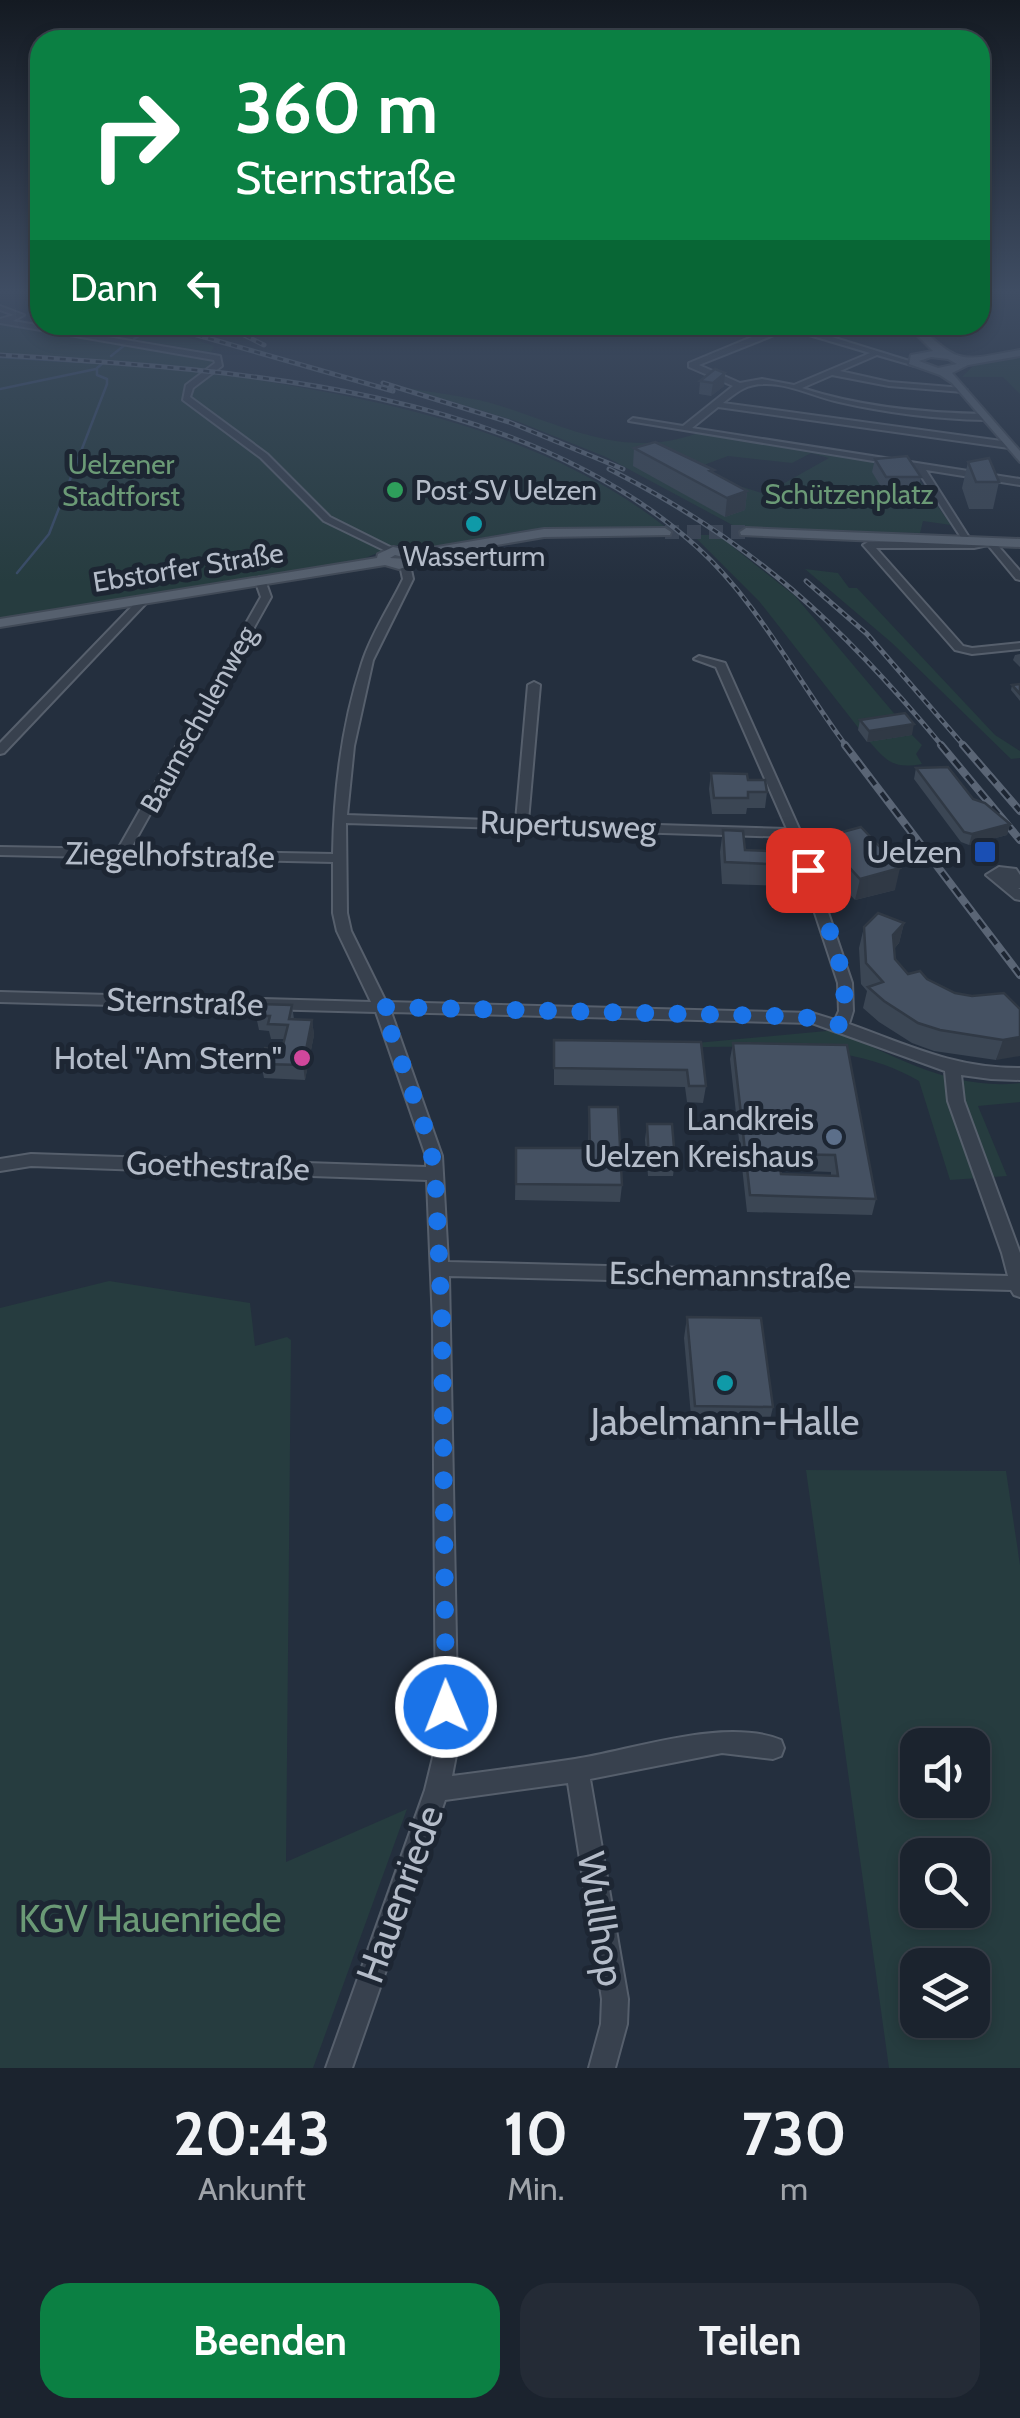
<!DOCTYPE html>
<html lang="de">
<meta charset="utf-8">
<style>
body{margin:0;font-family:Cabin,sans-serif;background:#242b36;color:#f1f3f6;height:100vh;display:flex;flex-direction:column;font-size:38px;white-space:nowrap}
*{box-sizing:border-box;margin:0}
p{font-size:32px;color:#a0a4aa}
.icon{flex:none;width:55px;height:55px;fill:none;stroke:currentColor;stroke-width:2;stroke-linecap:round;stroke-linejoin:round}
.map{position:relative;height:2068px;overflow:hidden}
.details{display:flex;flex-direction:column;background:#1b232e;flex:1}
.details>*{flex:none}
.top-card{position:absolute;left:30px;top:30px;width:960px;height:305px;border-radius:30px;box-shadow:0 5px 15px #0003,0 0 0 2px #39404a;background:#0b8043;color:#fff;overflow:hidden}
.fabs{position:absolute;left:900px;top:1728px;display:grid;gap:20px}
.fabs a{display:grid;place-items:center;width:90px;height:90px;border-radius:20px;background:#1b232e;box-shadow:0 5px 15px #0003,0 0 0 2px #39404a;font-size:50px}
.pin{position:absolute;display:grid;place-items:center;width:85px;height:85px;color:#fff;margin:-42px;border-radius:20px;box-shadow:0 5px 15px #0006}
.me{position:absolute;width:110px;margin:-55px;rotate:359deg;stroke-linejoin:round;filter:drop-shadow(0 0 8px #0008)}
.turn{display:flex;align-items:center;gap:35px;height:210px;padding:0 40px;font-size:45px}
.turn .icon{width:130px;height:130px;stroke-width:2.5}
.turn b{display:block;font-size:70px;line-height:85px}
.then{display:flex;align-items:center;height:95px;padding:0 40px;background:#0003;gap:20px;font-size:38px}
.eta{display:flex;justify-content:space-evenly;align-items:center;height:170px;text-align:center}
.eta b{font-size:60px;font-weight:700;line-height:70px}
.button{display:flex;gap:20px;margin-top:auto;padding:20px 40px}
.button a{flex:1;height:115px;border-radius:30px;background:#0b8043;color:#fff;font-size:40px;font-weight:700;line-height:115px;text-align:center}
.button a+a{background:#242b36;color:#f1f3f6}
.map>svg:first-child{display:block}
.green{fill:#263c3f;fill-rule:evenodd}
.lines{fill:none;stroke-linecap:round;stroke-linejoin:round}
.stream{stroke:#394c67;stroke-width:2.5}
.major-tunnel{stroke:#3a4453;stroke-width:14;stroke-dasharray:14 8;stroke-linecap:butt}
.minor-casing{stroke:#565f6c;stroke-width:4}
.major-casing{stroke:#414a57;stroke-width:4}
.minor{fill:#38414e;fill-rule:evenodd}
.major{fill:#56606e;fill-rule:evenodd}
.rail-far1-casing{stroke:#5a6575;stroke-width:5}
.rail-casing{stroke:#5a6575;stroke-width:8}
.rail-far1{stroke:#1d2633;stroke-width:2.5;stroke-dasharray:6;stroke-linecap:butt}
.rail{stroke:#1d2633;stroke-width:4;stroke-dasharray:10;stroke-linecap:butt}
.wall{fill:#3b4654;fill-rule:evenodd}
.shaded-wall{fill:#303945}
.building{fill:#455162;stroke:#303945;stroke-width:2.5;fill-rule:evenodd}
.route{stroke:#1a73e8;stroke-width:18;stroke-dasharray:0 32.4}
.leisure-dot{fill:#2e9e5b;stroke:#1d2633;stroke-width:4}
.culture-dot{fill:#0f9aa8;stroke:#1d2633;stroke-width:4}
.transit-dot{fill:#1a4fb4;stroke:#1d2633;stroke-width:4}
.hotel-dot{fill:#d1479c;stroke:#1d2633;stroke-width:4}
.service-dot{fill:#5c6f8a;stroke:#1d2633;stroke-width:4}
.labels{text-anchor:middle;stroke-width:10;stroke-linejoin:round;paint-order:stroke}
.far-park-label{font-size:28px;fill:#6b9a76;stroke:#1d2633}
.far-poi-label{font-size:28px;fill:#b4bcc9;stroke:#1d2633;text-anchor:start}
.far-street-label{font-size:28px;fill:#b4bcc9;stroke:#1d2633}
.street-label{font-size:32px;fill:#b4bcc9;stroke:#1d2633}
.poi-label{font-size:32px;fill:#b4bcc9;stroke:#1d2633;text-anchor:end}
.near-poi-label{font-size:38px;fill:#b4bcc9;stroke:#1d2633}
.near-street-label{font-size:38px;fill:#b4bcc9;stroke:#1d2633}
.near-park-label{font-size:38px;fill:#6b9a76;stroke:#1d2633}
</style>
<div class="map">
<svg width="1020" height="2068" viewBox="0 0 1020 2068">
<rect width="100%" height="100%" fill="#242f3e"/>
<g class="green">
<path d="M0,323L205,356L213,361L205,372C365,396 538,426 668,529L526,530L425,548L397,545L363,559L0,620Z"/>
<path d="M74,325H149L214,346L211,352L67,328Z"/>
<path d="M1020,357V394L1003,377H962L975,364Z"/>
<path d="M407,388C435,393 464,396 491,403C563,424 622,461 698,433L909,466L951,525L923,521L920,533L738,528L606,457L519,422ZM811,453L829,458L765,494L736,485L701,466L728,456L792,463Z"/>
<path d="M693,535H718L795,596L903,724L860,730L759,601Z"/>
<path d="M805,569L838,573L849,588H857L995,735L1020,751V758L1011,759L892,643Z"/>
<path d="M912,735L922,745L916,754L922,764C894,769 887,762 869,741Z"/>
<path d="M837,1030C894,1057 955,1091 1020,1083V1102L978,1106L1007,1176L950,1180L919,1081C844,1036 738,1049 652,1047Z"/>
<path d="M109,1281L250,1303L255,1346L287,1337L291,1340L286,1862L407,1809L313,2068H0V1308Z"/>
<path d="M806,1470L1006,1471L1020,1565V2068H889ZM918,1745H972V1800H918ZM918,1855H972V1910H918ZM918,1965H972V2020H918Z"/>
</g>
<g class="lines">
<g class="stream">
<path d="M134,339L150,329"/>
<path d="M111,356L126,344"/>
<path d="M0,357L100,363"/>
<path d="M0,389L96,369"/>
<path d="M17,573L49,534L107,384V379L97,375V368L103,363"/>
</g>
<path class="major-tunnel" d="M665,532H746"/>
<g class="minor-casing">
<g id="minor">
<path d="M0,306L24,315L13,321L220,356L222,366L193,388L190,397L267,454L330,517L398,551L390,553L324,521L261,458L183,400L186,385L215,363L214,360L0,323V319L14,315L0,310Z"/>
<path d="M781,325H793L919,364L915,366L877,355L840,371L889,382L963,388L967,390L963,392L889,386L832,375L802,388C860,407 924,413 985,414L989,417L985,420C936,419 887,413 839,402C815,397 789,383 764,384C746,384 737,392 723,403L1009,442L1013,445L1009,448L718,407L692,428L1020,479V485L926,470L972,542L993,540L1020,571V580L1016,579L988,545L974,548H876L963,646L972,648L1020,643V649L972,654L955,650L863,545L868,542H964L916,468L629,421L633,418L683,426L733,386L689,367V363ZM789,329L870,353L794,385L762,379L740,383L699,365Z"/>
<path d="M405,562L410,565L413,579L373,660L354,746L347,815L516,821L528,685L534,682L540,685L528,821L787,829L716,667L694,659L699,656L725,663L801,833L852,983L853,1011L849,1024C910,1046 954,1068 1020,1068V1080L991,1079L961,1075L964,1101L1020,1253V1297L1014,1295L1011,1290L449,1276L458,1745L452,1776C493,1771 534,1765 575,1759C633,1750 725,1717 781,1740L784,1748L781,1756L773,1759L722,1753L590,1779L628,1999L627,2024L615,2068H589L601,2024L602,1999L568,1783L445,1800L352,2068H326L425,1790L436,1745L433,1323L427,1180L31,1166L0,1171V1159L31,1154L426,1167V1156L376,1012L0,1002V992L371,1002L337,931L333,913V862L0,855V847L118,849L261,597L255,580L260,577L265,580L271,597L130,850L333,854C334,790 342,724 362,663C371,634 390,606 403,579L400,565ZM346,823L790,837L838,983L839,1011L835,1020L812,1013L386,1002L351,931L347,913ZM391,1012L812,1023L945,1071L948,1101L1002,1253L1008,1276L448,1262L442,1156Z"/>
<path d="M140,598L149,600L4,753L0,754V743Z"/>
<path d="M999,867L1016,869L1020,875V888H1018L1020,889V900L1015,899L986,875Z"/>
</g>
</g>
<g class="major-casing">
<g id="major">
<path d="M907,325H918C962,367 962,360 1020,350V356L968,365L952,373L1020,451V462L952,383L940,375L909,364L911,355L933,351ZM931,357L948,359L957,364L938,368L919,361Z"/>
<path d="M665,528L671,532L670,535L544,537L420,558L418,564L399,569L385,565L0,627V619L377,558L378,554L393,547L414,551L544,529ZM395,555L407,558V559L390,558Z"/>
<path d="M746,528L1020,539V547L741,535L740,532Z"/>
</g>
</g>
<use href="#minor" class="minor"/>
<use href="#major" class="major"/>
<g class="rail-far1-casing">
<g id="rail-far1">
<path d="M162,325L393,391"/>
<path d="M224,325L264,345"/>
<path d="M0,355C230,370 517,385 697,547C758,602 798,682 847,747"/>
<path d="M383,383L509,422L623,469"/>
<path d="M609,469C752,541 842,625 943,747"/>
<path d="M806,581L867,634L965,747"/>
</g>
</g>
<g class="rail-casing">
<g id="rail">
<path d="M845,745L1020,975"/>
<path d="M941,745L1020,840"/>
<path d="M963,745L1020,811"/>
</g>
</g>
<use href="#rail-far1" class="rail-far1"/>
<use href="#rail" class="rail"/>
</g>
<g class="wall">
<path d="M944,325H978L976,333L955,334Z"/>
<path d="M725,373L724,386L711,396L699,394L700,381Z"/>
<path d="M634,448L714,473L747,491L745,510L725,517L633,466Z"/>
<path d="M875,459L921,477L918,490H883L872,472Z"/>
<path d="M968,462L999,482L993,509H969L962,488Z"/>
<path d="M1020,654V667L1013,660L1015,655Z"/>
<path d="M1020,684V701L1011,690L1012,685Z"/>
<path d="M860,720L912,735L867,742L858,730Z"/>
<path d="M916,768L973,799L1010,824L1007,835L969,845L961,842L914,779Z"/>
<path d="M711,773L767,792L765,808H747L746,814H712L709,789Z"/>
<path d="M723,830L745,850L793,865L790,886L722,884L720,852Z"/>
<path d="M835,834L895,890L855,900L835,878L836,871L834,868L836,860L831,855Z"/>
<path d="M904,923L899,943L894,949L895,959L908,974L927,979L955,993L1020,1009L996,1060L934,1051L912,1043L879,1022L863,1008L867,991L861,984L859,948L864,927Z"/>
<path d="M292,1005L294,1019L312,1020L314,1035L305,1080L264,1078L261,1064L282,1049L284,1039H271L269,1031L259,1030L256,1016Z"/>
<path d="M554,1040L701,1042L706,1086L703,1103L687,1102L685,1087L554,1085Z"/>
<path d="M733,1043L876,1199L872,1215L747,1212L730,1059ZM781,1170L831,1172V1176L781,1174Z"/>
<path d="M589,1107L622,1185L620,1202L515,1200L516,1148H588Z"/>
<path d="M647,1124L675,1159L673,1176H648L645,1140Z"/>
<path d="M687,1317L773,1407L768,1428L692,1427L684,1338Z"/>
</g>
<g class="shaded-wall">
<path d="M725,373L724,386L711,396L713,383Z"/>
<path d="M747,491L745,510L725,517L727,498Z"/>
<path d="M914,724L912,735L867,742L869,731Z"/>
<path d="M1010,824L1007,835L969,845L972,834Z"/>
<path d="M900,868L895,890L855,900L860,879Z"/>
<path d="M904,923L899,943L888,956L893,935Z"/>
<path d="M312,1020L314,1035L305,1080L303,1065Z"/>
<path d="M1020,1037V1056L996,1060L1003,1040Z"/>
</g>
<g class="building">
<path d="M715,369L725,373L713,383L700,381Z"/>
<path d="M655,442L714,470L710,471L747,491L727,498L634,448Z"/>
<path d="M907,456L921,477H886L875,459Z"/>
<path d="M989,458L999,482H976L968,462Z"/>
<path d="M1020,684V694L1012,685Z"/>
<path d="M905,713L914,724L869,731L860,720Z"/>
<path d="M948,767L973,799L985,803L1010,824L972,834L964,832L916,768Z"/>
<path d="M711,773L747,774L748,780H765L767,792H748V798H714Z"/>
<path d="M861,827L900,868L860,879L839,856L845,855L838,847L846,845L835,834Z"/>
<path d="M723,830L743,831L745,850L792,852L793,865L725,862Z"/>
<path d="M878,913L904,923L893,935L895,959L908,974L920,971L927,979L955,993L972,996L1004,993L1020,1009V1037L1003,1040L940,1030L918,1023L884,1001L868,987L883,982L866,963L864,927Z"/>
<path d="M259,1004L292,1005L289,1019L312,1020L303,1065L261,1064L265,1048L282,1049L288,1025L268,1024L270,1016H256Z"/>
<path d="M554,1040L701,1042L706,1086H689L687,1070L554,1068Z"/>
<path d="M733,1043L847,1045L876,1199L750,1195ZM778,1154L835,1155L838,1176L781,1174Z"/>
<path d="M589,1107H618L622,1185L516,1184V1148H590Z"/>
<path d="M647,1124H672L675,1159H649Z"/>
<path d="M687,1317L761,1318L773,1407L695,1406Z"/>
</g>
<linearGradient id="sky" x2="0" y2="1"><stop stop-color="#141a22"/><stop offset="0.5" stop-color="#3f4d63"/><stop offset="1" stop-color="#3f4d63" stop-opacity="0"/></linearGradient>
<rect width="1020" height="583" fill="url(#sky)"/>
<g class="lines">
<path class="route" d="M446,1707L442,1322L435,1171L428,1137L382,1007L775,1016L812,1018L840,1025C857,983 821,913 808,870"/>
</g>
<circle class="leisure-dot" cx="395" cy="490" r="10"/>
<g class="culture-dot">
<circle cx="474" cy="524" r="10"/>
<circle cx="725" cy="1383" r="10"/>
</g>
<rect class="transit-dot" x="973" y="840" width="24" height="24" rx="5"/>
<circle class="hotel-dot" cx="302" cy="1058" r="10"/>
<circle class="service-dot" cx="834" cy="1137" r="10"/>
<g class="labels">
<g class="far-park-label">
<text x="121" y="474">Uelzener<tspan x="121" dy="32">Stadtforst</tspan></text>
<text x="849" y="504">Schützenplatz</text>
</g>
<g class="far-poi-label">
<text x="415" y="500">Post SV Uelzen</text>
<text x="474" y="566" text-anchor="middle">Wasserturm</text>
</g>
<g class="far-street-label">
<text transform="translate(188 567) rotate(-9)" y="10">Ebstorfer Straße</text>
<text transform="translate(198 719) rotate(-61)" y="10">Baumschulenweg</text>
</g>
<g class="street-label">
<text transform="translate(568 825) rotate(2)" y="11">Rupertusweg</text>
<text transform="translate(170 855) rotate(1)" y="11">Ziegelhofstraße</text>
<text transform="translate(185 1002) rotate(2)" y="11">Sternstraße</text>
<text transform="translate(218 1166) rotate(2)" y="11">Goethestraße</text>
<text transform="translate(730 1275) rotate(1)" y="11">Eschemannstraße</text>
</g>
<g class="poi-label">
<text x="962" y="863">Uelzen</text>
<text x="282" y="1069">Hotel "Am Stern"</text>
<text x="814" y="1130">Landkreis<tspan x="814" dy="37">Uelzen Kreishaus</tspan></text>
</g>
<g class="near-poi-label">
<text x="725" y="1435">Jabelmann-Halle</text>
</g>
<g class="near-street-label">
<text transform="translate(400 1894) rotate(-70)" y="13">Hauenriede</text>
<text transform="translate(601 1919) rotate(81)" y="13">Wullhop</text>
</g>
<g class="near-park-label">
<text x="150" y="1932">KGV Hauenriede</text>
</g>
</g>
</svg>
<div class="fabs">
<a><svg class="icon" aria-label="sound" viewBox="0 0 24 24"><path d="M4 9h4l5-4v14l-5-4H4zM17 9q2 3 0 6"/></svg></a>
<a><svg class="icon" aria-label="search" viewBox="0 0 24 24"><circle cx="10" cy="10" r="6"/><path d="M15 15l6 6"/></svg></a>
<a><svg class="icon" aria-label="layers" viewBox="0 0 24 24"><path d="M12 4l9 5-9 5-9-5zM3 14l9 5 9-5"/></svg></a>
</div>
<div class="pin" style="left:808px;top:870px;background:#d93025"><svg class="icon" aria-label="arrive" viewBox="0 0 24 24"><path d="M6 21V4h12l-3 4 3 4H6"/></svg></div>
<svg class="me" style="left:446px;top:1707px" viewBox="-20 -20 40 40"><circle r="17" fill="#1a73e8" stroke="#fff" stroke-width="3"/><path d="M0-11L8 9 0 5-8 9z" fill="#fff"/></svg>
<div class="top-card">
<div class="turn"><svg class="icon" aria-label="right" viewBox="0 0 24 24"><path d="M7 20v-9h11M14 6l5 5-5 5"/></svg><div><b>360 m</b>Sternstraße</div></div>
<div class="then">Dann<svg class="icon" aria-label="left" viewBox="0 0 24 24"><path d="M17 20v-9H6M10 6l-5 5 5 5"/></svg></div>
</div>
</div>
<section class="details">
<div class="eta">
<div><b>20:43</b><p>Ankunft</p></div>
<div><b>10</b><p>Min.</p></div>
<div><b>730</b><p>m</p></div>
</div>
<div class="button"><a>Beenden</a><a>Teilen</a></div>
</section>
